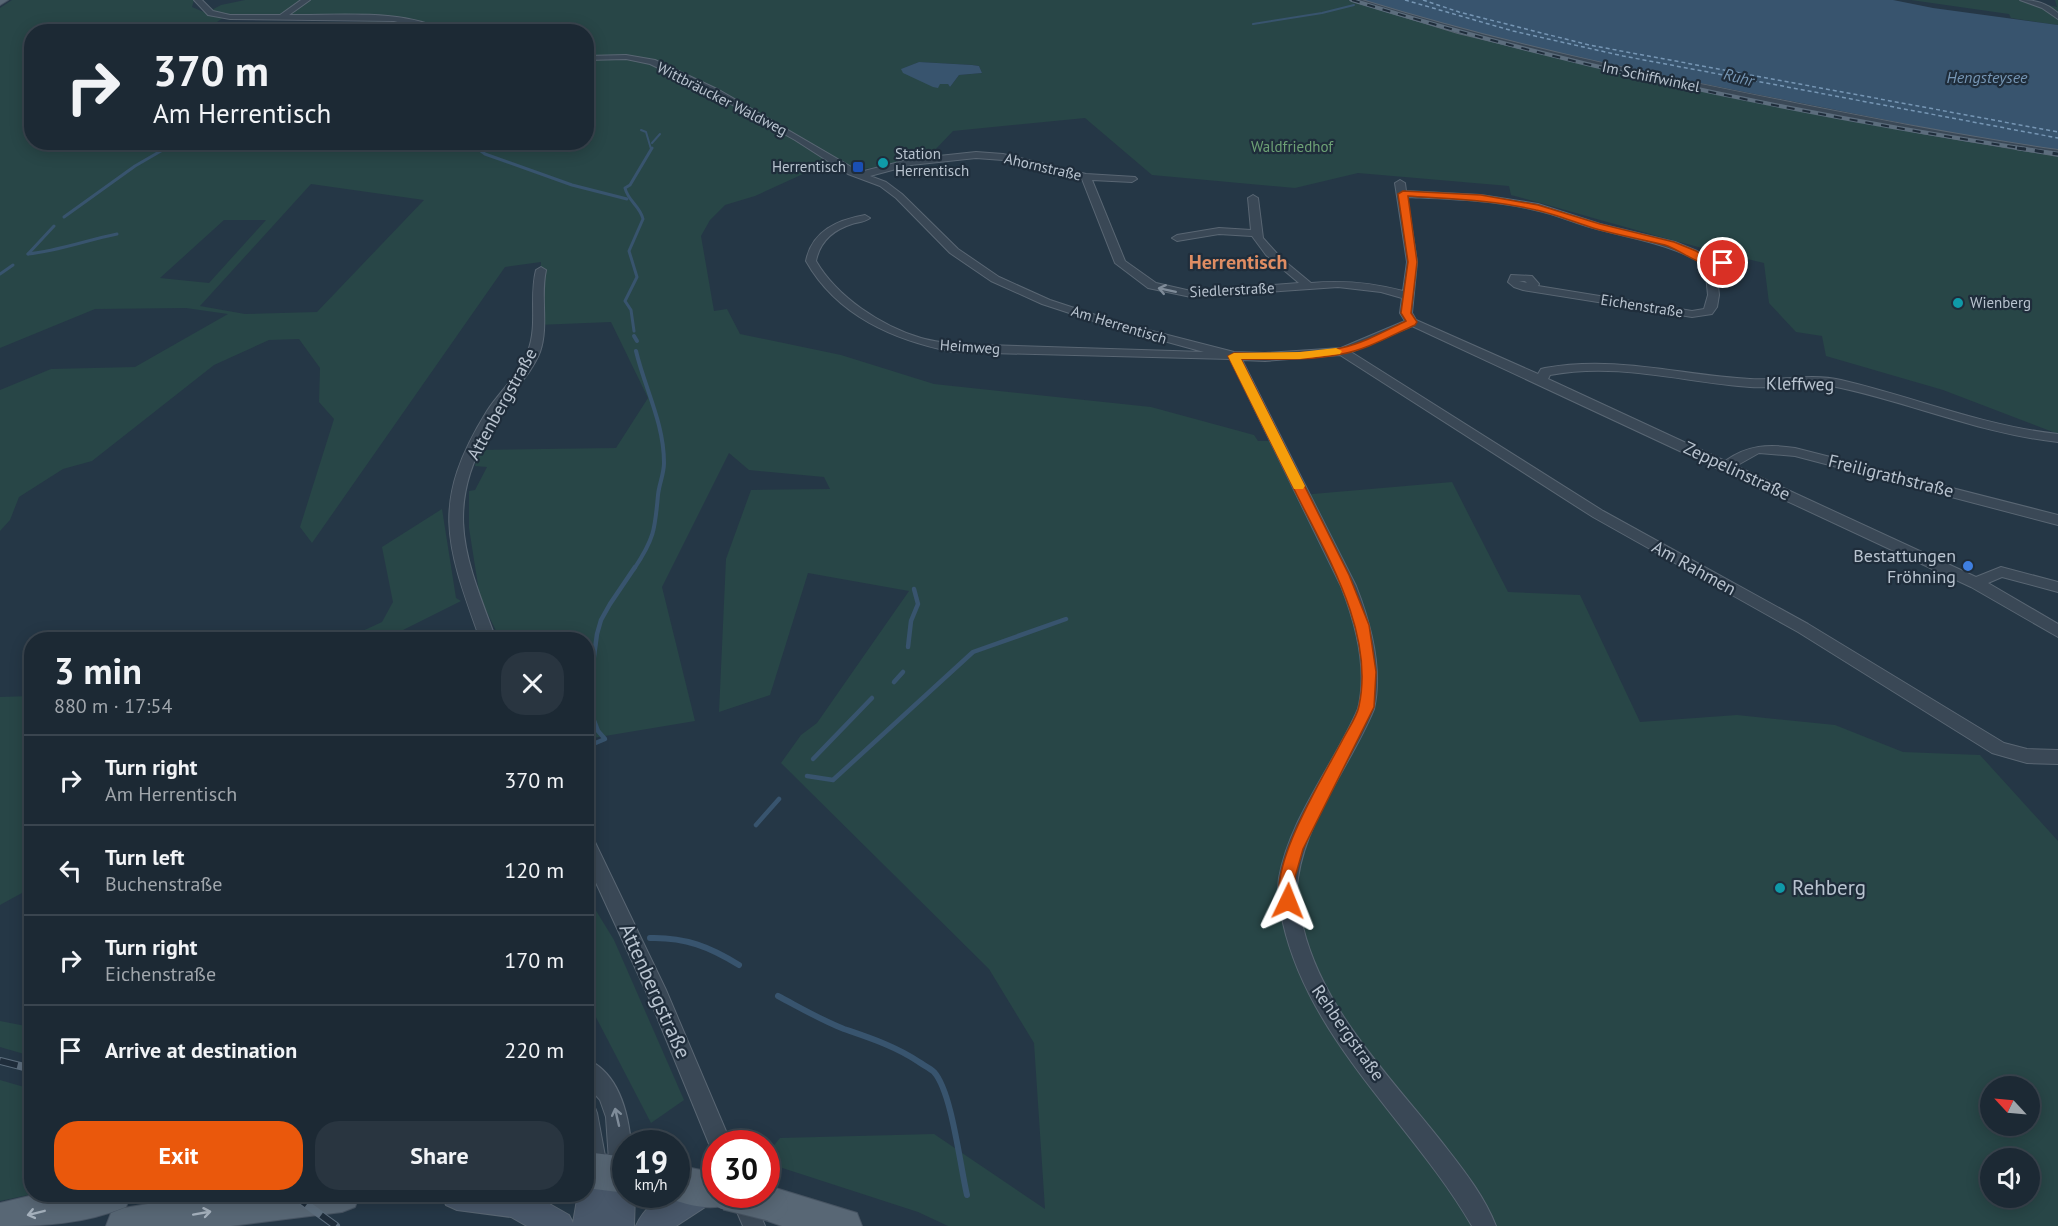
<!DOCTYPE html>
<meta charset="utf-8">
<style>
body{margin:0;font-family:"PT Sans",sans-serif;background:#293540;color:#f1f3f6;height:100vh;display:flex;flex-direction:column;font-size:22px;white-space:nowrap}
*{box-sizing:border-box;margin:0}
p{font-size:20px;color:#a0a6ac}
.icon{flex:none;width:33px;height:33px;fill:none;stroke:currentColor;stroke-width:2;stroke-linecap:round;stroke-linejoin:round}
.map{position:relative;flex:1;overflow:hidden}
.side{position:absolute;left:24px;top:632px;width:570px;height:570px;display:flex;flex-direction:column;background:#1c2934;border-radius:24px;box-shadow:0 3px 15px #0003,0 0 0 2px #3a454f}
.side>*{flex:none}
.guide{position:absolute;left:24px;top:24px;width:570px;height:126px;border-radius:24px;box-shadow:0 3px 15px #0003,0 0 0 2px #3a454f;background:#1c2934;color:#f1f3f6;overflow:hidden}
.needle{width:39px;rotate:296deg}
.tools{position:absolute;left:1980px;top:1076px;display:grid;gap:12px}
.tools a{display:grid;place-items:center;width:60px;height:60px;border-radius:50%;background:#1c2934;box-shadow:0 3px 15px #0003,0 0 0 2px #3a454f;font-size:30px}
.speed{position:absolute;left:612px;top:1130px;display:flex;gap:12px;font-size:30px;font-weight:700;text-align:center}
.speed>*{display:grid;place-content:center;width:78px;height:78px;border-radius:50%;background:#1c2934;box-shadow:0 3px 15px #0003,0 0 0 2px #3a454f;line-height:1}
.speed small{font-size:15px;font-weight:400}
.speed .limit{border:9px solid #d22;background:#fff;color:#111}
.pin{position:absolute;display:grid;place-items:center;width:51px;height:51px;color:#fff;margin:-26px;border:3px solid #fff;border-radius:50%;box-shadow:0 2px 6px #0007}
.me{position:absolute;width:66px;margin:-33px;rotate:2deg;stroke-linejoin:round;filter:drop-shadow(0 0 4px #0008)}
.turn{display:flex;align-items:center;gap:21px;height:126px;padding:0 30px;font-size:27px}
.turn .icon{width:78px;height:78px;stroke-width:2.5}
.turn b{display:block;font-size:42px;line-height:51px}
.round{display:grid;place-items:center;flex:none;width:63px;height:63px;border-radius:24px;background:#293540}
.head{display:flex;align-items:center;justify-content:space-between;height:102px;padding:0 30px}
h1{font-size:36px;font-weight:700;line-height:45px}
.action{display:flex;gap:12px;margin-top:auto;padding:12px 30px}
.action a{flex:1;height:69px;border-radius:24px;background:#ea580c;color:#fff;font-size:24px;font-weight:700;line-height:69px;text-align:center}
.action a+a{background:#293540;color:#f1f3f6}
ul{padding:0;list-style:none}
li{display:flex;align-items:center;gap:18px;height:90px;padding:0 30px;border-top:2px solid #3a454f}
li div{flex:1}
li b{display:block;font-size:22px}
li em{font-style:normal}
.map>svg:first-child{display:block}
.green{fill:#284647;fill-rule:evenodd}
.water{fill:#38546e}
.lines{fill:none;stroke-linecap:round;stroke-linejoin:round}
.stream-far4{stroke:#38546e;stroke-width:2}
.stream-far3{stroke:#38546e;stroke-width:3}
.stream-far2{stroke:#38546e;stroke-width:4}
.stream-far1{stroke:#38546e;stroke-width:4.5}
.stream{stroke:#38546e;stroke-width:6}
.ferry{stroke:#7696b4;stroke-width:1.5;stroke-dasharray:4 3;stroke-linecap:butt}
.street-casing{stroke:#596673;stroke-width:2}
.secondary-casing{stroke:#596673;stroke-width:2}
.primary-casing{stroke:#475462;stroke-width:2}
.street{fill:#3a4856;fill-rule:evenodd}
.secondary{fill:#485769;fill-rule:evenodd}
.primary{fill:#586775;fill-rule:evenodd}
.rail-far2-casing{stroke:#5c6d7d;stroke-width:4}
.rail-far1-casing{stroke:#5c6d7d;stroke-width:4.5}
.rail-casing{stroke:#5c6d7d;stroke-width:8}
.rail-far2{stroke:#1f2d3b;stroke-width:2;stroke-dasharray:8;stroke-linecap:butt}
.rail-far1{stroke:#1f2d3b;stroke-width:3;stroke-dasharray:9;stroke-linecap:butt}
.rail{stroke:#1f2d3b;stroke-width:6;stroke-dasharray:18;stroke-linecap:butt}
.primary-bridge-casing{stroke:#475462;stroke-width:34;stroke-linecap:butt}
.primary-bridge{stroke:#586775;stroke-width:32}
.oneway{stroke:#7f8c99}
.oneway2{stroke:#a5b1bd}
.route{fill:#ea580c;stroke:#983908;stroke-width:1.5}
.slow{fill:#f59e0b}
.culture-dot{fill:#0f9aa8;stroke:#1f2d3b;stroke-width:2}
.transit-dot{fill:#1a4fb4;stroke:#1f2d3b;stroke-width:2}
.shop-dot{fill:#3f7fe0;stroke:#1f2d3b;stroke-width:2}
.labels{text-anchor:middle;stroke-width:4.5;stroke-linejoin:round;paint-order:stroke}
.far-street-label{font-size:15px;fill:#b8c3cf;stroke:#1f2d3b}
.far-park-label{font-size:15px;fill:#6da175;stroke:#1f2d3b}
.far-poi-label{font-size:15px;fill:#b8c3cf;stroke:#1f2d3b;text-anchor:start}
.far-water-label{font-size:16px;font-style:italic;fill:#7696b4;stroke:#1f2d3b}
.street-label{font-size:18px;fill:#b8c3cf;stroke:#1f2d3b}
.poi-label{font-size:18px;fill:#b8c3cf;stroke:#1f2d3b;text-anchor:end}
.far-district-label{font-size:20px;font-weight:bold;fill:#df8d63;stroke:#1f2d3b}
.near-poi-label{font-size:21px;fill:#b8c3cf;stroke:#1f2d3b;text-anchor:start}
.near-street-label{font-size:21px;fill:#b8c3cf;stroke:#1f2d3b}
</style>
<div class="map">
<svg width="2058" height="1226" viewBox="0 0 2058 1226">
<rect width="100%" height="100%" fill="#253746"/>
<g class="green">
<path d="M12,0H194L192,7L206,13L221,5L245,0H1348C1479,40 1612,70 1745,98C1849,120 1953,141 2058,156V434L1943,390L1826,356L1822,336L1796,332L1769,303L1764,263C1679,244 1596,218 1511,195L1509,186L1358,173L1295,188L1152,175L1085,118L953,131L931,154L953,155L857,170L836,159L755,196L725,205L710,220L701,236L714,311L727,309L740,334L841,355L934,384L1151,407L1254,435L1258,441H1273L1301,495L1452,482L1508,592L1580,595L1640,722L1737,715L1835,725L1903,752L1980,755L2058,841V1226H948L918,1212L767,1163V1154L780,1138L934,1134L1045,1209L1034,1043L989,969L781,763L801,735L817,723L909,591L808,573L770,695L719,712L726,559L751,490L830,489L824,477L749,470L729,453L662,587L695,721L587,739L586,639H500L480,598L469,528V491L475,490L487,467L475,466L479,450L616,448L648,398L611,322L537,325L541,262L505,267L312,543L300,527L334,419L319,402L320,368L299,339L269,340L214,365L92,461L63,469L19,497L10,520L0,531V390L51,369L135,367L228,314L186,308L95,309L0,348V8ZM223,18L405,22L434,32H586V142H32V32H202ZM919,62L973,65L979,66L982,73L959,75L950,87L948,84H939L938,87L902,69ZM311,184L424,200L317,312L245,314L200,306ZM224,220H266L209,283L160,278ZM1990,1086H2030V1125H1990ZM1990,1158H2030V1197H1990Z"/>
<path d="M1911,0H2024L2057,7L2055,0H2058V25L2011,18L2009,14Z"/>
<path d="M442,509L456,598L461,601L385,639H345L382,622L393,602L382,547Z"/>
<path d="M32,696L31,888L0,905V697Z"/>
<path d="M587,896L614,940L684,1100L651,1123L587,1000Z"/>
<path d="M0,1021L31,1027V1056L0,1047Z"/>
<path d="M0,1080L31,1089L33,1194L0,1201Z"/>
</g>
<g class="water">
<path d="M1363,0H1893L1933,8L2058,25V151L1972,137L1594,62L1445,25Z"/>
<path d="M919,62L972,65L979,66L982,73L959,75L950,87L948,84H940L938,88L933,87L903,73L901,69Z"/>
</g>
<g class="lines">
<g class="stream-far4">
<path d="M1253,24L1322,13L1354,5"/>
<path d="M641,130L646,132L651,149"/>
<path d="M474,142V146L479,149"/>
<path d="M652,143L660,134"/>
<path d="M163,149L176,142"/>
</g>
<g class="stream-far3">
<path d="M477,148L485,154L572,185L627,199"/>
<path d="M64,217L135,166L166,148"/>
<path d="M28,254C58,251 87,240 117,234"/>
<path d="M28,254L54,226"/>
<path d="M0,274L13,265"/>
<path d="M634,331L631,310L625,301L637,277L629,251L643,219C640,206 628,201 625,188L630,185L652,148"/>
</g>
<g class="stream-far2">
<path d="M634,336L637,341"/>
<path d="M634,569C654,539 655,530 658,495C659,484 664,474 664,463C664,423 645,389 636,351"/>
</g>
<g class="stream-far1">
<path d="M908,647L911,621L918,604L914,589"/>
<path d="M894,682L903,672"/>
<path d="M586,747L605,739L598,731L590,710V686L597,634L601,620L610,604L635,567"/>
<path d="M813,759L872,698"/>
<path d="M807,776L833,780L973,652L1066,619"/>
<path d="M756,825L779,799"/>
</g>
<g class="stream">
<path d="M650,938C685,937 710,947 739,965"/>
<path d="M778,996C799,1007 821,1020 844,1029C870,1038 895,1046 919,1062C923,1065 930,1068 934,1072C952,1092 960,1166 967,1195"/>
</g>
<g class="ferry">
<path d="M1405,0L1513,31L1623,56L2058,138"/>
<path d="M1423,0L1459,12L1589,45L2058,132"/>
</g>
<g class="street-casing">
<g id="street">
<path d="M194,0H202L213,11L230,15H280L301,0H310L289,15C337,16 404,8 447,32H434L394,21L230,19L208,15Z"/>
<path d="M1350,0H1362C1501,43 1643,73 1785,101C1876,119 1966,137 2058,150V156L1922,133L1623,73L1458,33Z"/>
<path d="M2020,0C2036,0 2046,3 2058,13V19L2042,8Z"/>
<path d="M626,55L655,60L719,90L860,172L911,159L976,152L1003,154L1086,174L1135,177L1137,179L1132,182L1092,180L1125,261L1156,283L1191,291L1299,283L1266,255L1252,236L1219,234L1177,241L1172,238L1177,235L1219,228L1251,230L1248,198L1253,195L1258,198L1263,238L1282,259L1311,283C1343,280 1373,283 1403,291L1407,262L1395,183L1400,180L1405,183L1406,191L1481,195L1538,204L1600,224L1675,242L1697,251L1712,261L1739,262V266L1716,267L1719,295L1717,307L1712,314L1692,317L1523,290L1514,287L1508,282L1511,275L1532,276L1539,284L1538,286L1692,311L1704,309L1708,295L1705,265C1672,244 1634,239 1597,229C1576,224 1556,214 1535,210C1493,200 1450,199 1407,197L1417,262L1412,313L1416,320L1538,374L1541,369L1545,368C1615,355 1680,375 1750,379C1780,381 1810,373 1841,380C1914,397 1983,426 2058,434V442C1983,434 1914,404 1841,388C1810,380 1781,389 1750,387C1682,382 1618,362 1550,375L1548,379L1725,461C1748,445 1768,444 1795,448L2058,515V525L1795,456L1759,453L1736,466L1976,577L2001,567L2058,582V592L2002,577L1988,583L2058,624V637L1971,587L1412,326L1351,352L1603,511L1808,624L2004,743L2027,749L2058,750V764L2027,763L1992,753L1798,632L1593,517L1340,355L1265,361L1242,360L1356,586C1371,624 1383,669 1374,709C1351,765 1307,817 1298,878C1295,895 1299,911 1303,927C1324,1014 1395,1081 1448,1150C1466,1173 1485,1198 1496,1226H1472C1413,1124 1310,1042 1283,923C1280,908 1277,893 1279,878C1290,817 1334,765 1358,709C1368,669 1356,624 1341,586L1230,359L953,352C894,340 837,316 806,261C812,231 837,220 865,215L870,218C865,222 858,222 852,224C833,230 820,241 816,261C837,297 881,326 921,338C931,341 942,342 953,344L1204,352L1109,326L1042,304L991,281L950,253L896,198L880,186L848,174L795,140L713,94L650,64L626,59L586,60V56ZM976,158L1003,160L1082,179L1115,263L1148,288L1191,297L1338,287L1381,292L1402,298L1400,313L1405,321L1341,348L1265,353L1234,352L1117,322L1050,300L999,277L958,249L902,194L886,182L870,176L911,165ZM1519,281H1525L1527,283Z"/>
<path d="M541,267L546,270C540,297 549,326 540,352C531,375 511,392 498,413C444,506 460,544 496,639H480C446,544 430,503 487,411C500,391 520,374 528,351C538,325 529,297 536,270Z"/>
<path d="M586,834L592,836L666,990L731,1143H716V1152L712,1151L650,1000L586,861Z"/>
<path d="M586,1059C618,1072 628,1112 631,1143H626V1184L621,1186L613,1183L610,1175L606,1117L600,1100L586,1084Z"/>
<path d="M586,1103L594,1105L597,1113L608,1172L605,1180L597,1183L589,1180L586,1173Z"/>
<path d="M733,1194H752L765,1226H743L731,1198Z"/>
</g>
</g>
<g class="secondary-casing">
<g id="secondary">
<path d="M597,1157L608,1161L610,1165L621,1160L626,1161V1194H635L634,1226H527L511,1217L457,1210L446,1205L441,1194H532L569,1215L573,1223L578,1194H586V1161Z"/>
<path d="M705,1173L716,1178V1194H718L716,1200L676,1226H636C643,1210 659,1194 676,1194V1189Z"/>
</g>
</g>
<g class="primary-casing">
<g id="primary">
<path d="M0,0H8L0,5Z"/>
<path d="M586,1152L626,1157V1193L586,1188Z"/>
<path d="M676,1165L716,1173V1194H733L729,1204C709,1212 683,1204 663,1196L676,1194Z"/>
<path d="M772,1187L857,1213L862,1226H782L759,1218L754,1205L759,1194H766V1189Z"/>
<path d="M38,1194H131L126,1207C83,1224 45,1226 0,1226V1203Z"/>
<path d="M207,1194H360L355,1207L342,1212L231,1226H106L111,1213L124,1208Z"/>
</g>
</g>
<use href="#street" class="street"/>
<use href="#secondary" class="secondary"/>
<use href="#primary" class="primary"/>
<g class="rail-far2-casing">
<path id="rail-far2" d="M1352,0C1572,68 1799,114 2026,149"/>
</g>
<g class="rail-far1-casing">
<path id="rail-far1" d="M2017,148L2058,154"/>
</g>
<g class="rail-casing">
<g id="rail">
<path d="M0,1061L32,1069"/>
<path d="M292,1194L336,1226"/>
</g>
</g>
<use href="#rail-far2" class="rail-far2"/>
<use href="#rail-far1" class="rail-far1"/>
<use href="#rail" class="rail"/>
<g class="primary-bridge-casing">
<path id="primary-bridge" d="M727,1194L772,1205"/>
</g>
<use href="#primary-bridge" class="primary-bridge"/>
</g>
<defs><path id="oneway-shaft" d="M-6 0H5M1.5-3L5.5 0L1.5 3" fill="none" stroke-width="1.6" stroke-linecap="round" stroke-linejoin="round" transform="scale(1.5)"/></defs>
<g class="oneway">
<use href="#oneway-shaft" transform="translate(1167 290) rotate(-168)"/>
<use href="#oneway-shaft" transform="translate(617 1117) rotate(-103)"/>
</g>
<g class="oneway2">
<use href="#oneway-shaft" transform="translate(36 1213) rotate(166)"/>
<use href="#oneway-shaft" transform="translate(202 1213) rotate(-10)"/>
</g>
<path class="route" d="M1403,191L1481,195L1538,205L1600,224L1674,242L1696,251L1712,261L1723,260L1728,263C1711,276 1684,251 1665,245C1641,239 1617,235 1593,228C1574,222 1555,214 1536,210C1494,200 1451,199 1408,196L1417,262L1411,313L1417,322L1415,325C1392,335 1368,349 1342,354C1309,361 1274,359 1241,359L1349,575L1369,625L1376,672L1374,707L1303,849L1295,877L1296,901L1294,906L1288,908L1282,906C1265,870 1325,774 1343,739C1348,729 1357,717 1359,706C1375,633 1326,554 1295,491C1273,446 1250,401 1228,356L1234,353C1269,353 1306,355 1341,348C1364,343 1385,331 1406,321L1401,313L1408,262L1398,194Z"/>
<path class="slow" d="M1336,348L1342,351L1340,354L1300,359H1241L1305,486L1303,489H1294L1228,356L1234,353L1300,352Z"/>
<g class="culture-dot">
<circle cx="883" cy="163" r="6"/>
<circle cx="1958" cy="303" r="6"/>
<circle cx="1780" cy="888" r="6"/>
</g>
<rect class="transit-dot" x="852" y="161" width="12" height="12" rx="3"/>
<circle class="shop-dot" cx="1968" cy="566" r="6"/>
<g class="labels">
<g class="far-street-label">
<text transform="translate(1651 77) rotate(12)" y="5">Im Schiffwinkel</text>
<text transform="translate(722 99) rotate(27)" y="5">Wittbräucker Waldweg</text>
<text transform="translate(1043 167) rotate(13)" y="5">Ahornstraße</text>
<text transform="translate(1232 290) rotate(-3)" y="5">Siedlerstraße</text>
<text transform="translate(1642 306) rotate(9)" y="5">Eichenstraße</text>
<text transform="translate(1119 325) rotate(17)" y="5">Am Herrentisch</text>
<text transform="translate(970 347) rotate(4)" y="5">Heimweg</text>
</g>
<g class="far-park-label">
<text x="1292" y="152">Waldfriedhof</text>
</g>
<g class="far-poi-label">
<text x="895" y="159">Station<tspan x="895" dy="17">Herrentisch</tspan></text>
<text x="846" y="172" text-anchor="end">Herrentisch</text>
<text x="1970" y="308">Wienberg</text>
</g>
<g class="far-water-label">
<text transform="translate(1739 77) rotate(14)" y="6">Ruhr</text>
<text x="1987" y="83">Hengsteysee</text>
</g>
<g class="street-label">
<text transform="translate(1800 384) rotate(1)" y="6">Kleffweg</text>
<text transform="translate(502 404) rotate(-61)" y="6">Attenbergstraße</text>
<text transform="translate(1737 471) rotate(25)" y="6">Zeppelinstraße</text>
<text transform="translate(1891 476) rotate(14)" y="6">Freiligrathstraße</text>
<text transform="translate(1694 568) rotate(29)" y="6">Am Rahmen</text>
<text transform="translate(1348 1033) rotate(55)" y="6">Rehbergstraße</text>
</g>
<g class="poi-label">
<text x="1956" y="562">Bestattungen<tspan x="1956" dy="21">Fröhning</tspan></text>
</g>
<g class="far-district-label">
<text x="1238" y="269">Herrentisch</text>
</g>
<g class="near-poi-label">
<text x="1792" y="895">Rehberg</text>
</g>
<g class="near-street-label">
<text transform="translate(655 991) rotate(66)" y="7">Attenbergstraße</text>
</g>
</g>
</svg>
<div class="tools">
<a><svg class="needle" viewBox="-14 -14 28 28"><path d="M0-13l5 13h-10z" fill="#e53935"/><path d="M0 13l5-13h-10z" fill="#a0a6ac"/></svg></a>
<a><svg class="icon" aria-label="sound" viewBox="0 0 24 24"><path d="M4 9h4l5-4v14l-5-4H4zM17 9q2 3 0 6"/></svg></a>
</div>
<div class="speed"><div>19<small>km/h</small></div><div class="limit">30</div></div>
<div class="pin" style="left:1723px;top:263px;background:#d93025"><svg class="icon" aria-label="arrive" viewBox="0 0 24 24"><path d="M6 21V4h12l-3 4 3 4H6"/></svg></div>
<svg class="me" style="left:1288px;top:901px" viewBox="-20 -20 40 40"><path d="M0-17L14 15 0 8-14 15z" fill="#ea580c" stroke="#fff" stroke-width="4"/></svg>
<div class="guide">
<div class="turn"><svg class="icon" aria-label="right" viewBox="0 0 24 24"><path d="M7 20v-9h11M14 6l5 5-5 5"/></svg><div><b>370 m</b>Am Herrentisch</div></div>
</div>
<section class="side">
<div class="head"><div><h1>3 min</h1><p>880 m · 17:54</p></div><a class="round"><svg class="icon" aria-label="close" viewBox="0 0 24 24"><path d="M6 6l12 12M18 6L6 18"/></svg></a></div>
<ul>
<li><svg class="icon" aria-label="right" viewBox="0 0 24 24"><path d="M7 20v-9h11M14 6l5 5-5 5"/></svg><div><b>Turn right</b><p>Am Herrentisch</p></div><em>370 m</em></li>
<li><svg class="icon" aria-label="left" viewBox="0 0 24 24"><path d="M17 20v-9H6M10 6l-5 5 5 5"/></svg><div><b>Turn left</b><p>Buchenstraße</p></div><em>120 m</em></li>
<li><svg class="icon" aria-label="right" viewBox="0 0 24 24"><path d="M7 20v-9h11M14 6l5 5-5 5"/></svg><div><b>Turn right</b><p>Eichenstraße</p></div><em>170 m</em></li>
<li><svg class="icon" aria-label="arrive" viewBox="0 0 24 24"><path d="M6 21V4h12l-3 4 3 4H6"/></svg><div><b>Arrive at destination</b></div><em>220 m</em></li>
</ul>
<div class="action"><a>Exit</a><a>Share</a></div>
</section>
</div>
